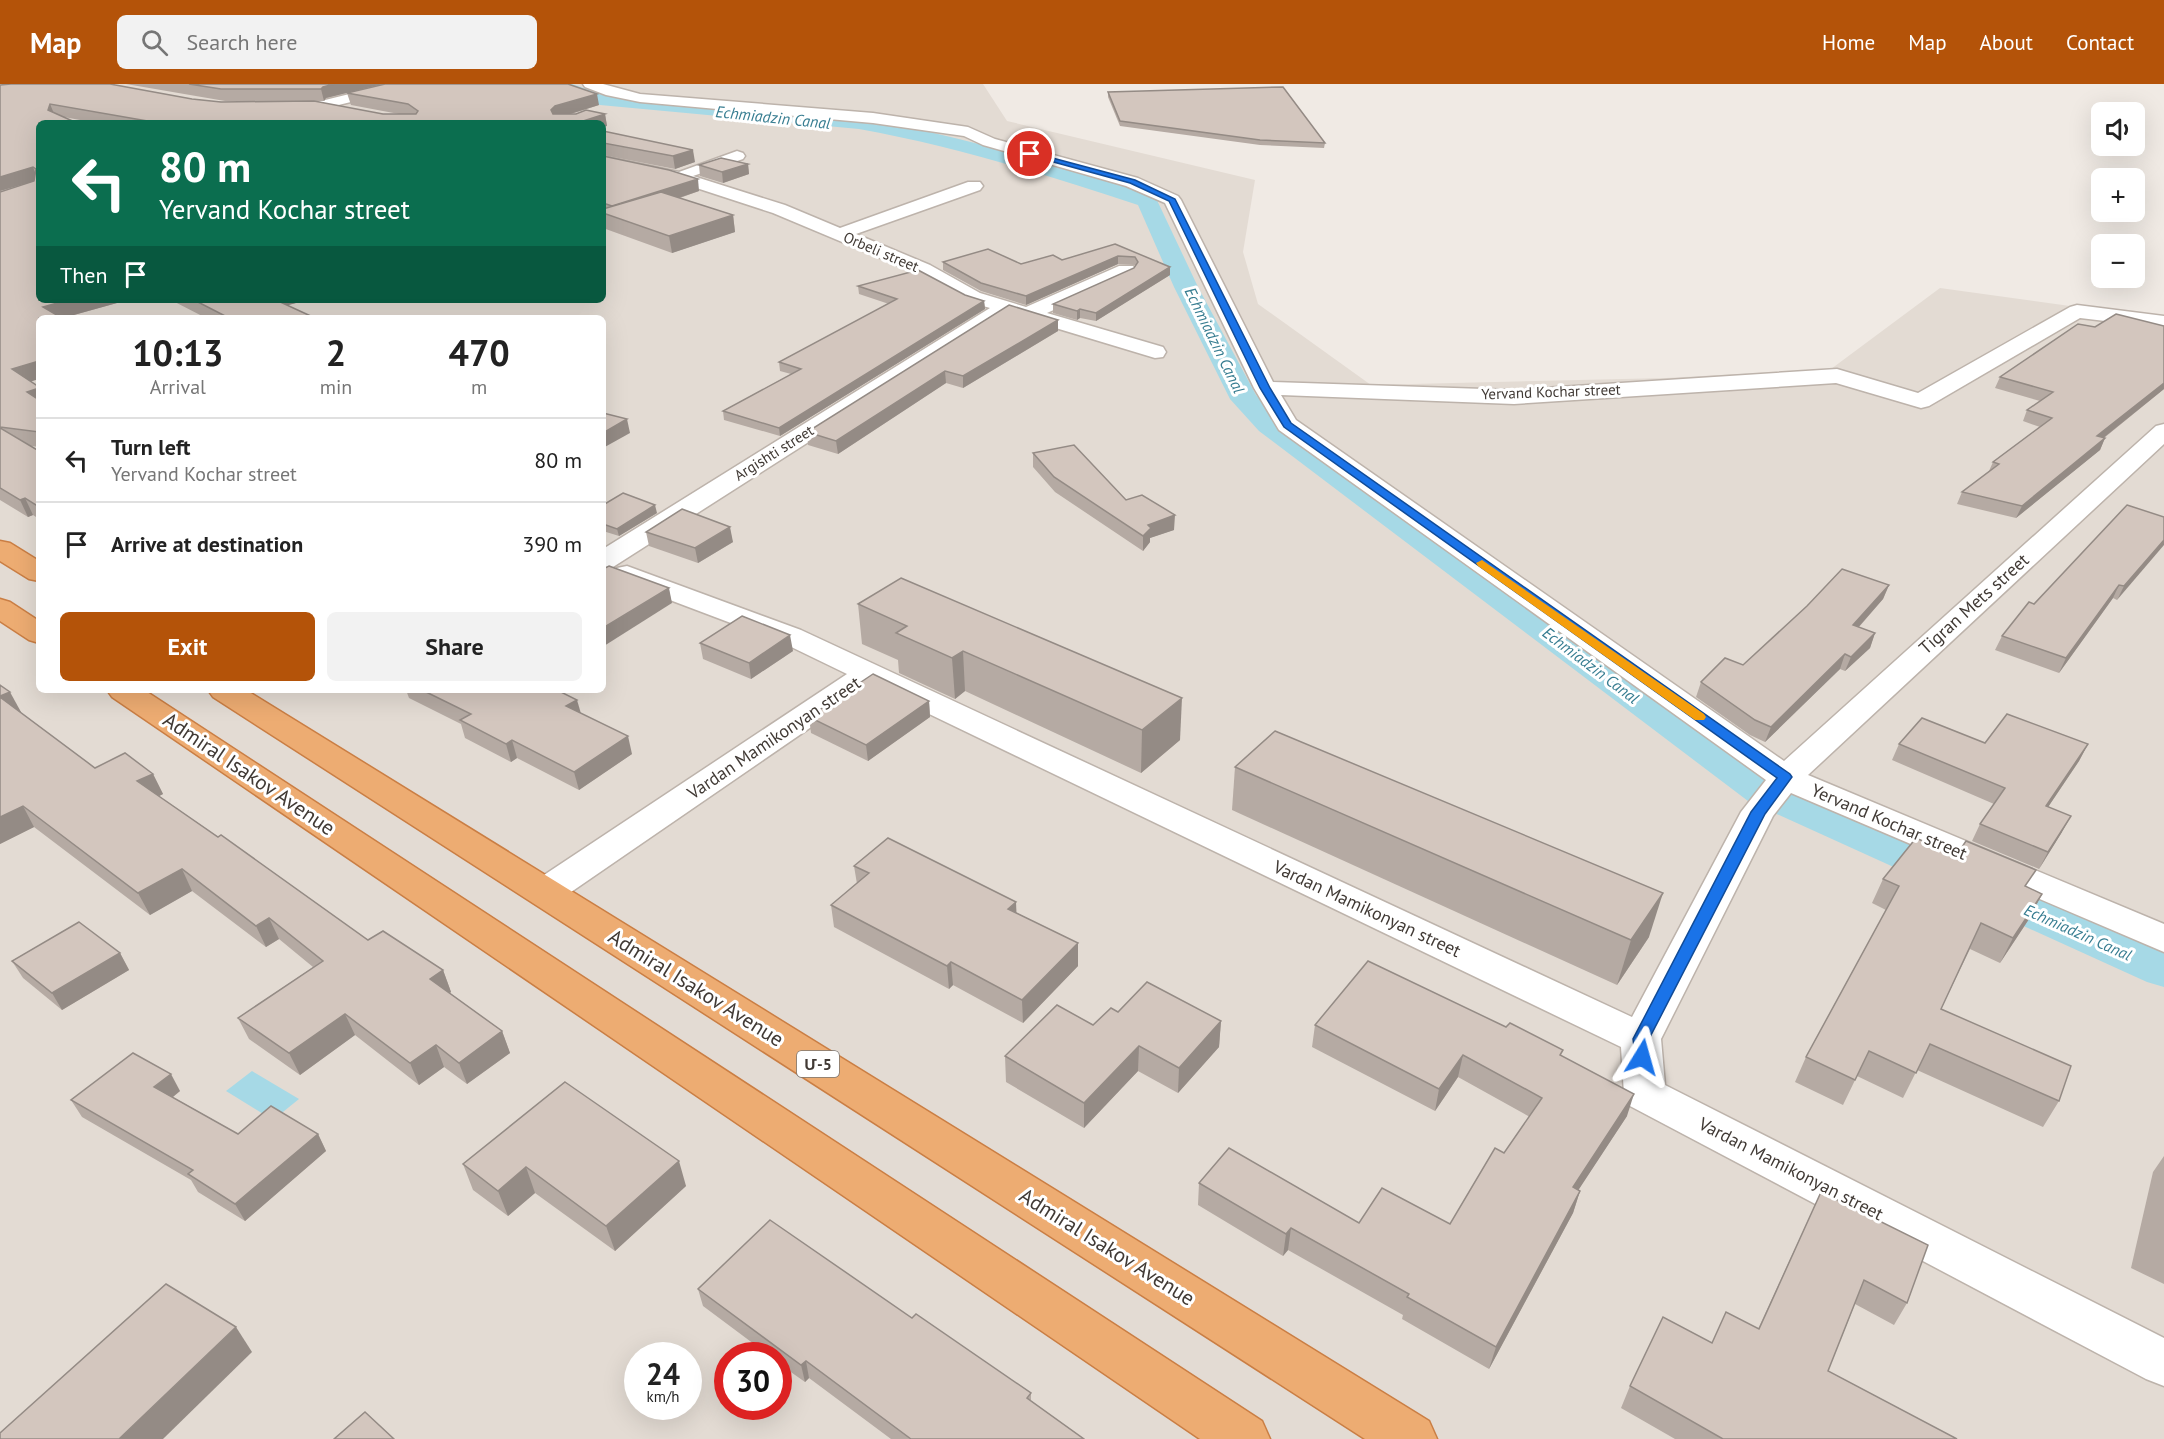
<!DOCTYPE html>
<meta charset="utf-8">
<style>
body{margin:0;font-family:"PT Sans","Noto Sans Armenian",sans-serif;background:#f2f2f2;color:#222;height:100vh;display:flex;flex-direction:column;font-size:22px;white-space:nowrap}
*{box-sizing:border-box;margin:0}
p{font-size:20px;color:#767676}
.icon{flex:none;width:33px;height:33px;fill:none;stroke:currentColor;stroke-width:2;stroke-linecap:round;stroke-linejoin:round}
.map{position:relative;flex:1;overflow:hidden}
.drawer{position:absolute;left:36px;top:231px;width:570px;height:378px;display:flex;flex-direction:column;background:#fff;border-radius:9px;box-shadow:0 6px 24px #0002}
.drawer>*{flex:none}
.banner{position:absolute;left:36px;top:36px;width:570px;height:183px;border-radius:9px;box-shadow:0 6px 24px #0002;background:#0b6e4f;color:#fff;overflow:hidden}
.fabs{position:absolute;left:2091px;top:18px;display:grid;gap:12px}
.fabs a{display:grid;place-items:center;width:54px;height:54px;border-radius:9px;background:#fff;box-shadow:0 6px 24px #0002;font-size:30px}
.speed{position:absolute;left:624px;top:1258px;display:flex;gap:12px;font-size:30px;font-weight:700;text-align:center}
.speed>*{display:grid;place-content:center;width:78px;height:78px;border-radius:50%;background:#fff;box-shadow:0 6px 24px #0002;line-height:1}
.speed small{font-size:15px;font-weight:400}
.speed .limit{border:9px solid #d22;background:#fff;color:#111}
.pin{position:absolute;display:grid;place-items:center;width:51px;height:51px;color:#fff;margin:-26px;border:3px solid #fff;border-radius:50%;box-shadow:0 2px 6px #0007}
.me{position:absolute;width:66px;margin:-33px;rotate:8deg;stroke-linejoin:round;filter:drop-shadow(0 0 4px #0008)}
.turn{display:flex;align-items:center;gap:21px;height:126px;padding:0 24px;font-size:27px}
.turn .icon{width:78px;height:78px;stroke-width:2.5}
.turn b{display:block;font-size:42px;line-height:51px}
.then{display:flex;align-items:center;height:57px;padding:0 24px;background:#0003;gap:12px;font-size:22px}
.eta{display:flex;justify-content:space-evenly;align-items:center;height:102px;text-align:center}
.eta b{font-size:36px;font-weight:600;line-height:42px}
.cta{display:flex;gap:12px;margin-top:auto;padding:12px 24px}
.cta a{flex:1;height:69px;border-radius:9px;background:#b45309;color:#fff;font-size:24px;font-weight:600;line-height:69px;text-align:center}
.cta a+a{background:#f2f2f2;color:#222}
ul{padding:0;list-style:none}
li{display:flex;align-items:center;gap:18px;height:84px;padding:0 24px;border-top:2px solid #e0e0e0}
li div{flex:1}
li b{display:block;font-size:22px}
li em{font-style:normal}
header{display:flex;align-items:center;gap:36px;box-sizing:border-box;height:84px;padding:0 30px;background:#b45309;color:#fff}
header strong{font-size:28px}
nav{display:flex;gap:33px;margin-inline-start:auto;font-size:21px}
.search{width:420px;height:54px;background:#f2f2f2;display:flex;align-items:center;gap:15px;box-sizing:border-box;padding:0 21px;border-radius:9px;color:#767676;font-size:22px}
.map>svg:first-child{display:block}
.residential{fill:#e3dbd3;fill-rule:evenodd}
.water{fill:#a6d9e6}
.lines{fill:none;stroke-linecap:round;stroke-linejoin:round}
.canal{fill:#a6d9e6;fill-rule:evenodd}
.street-casing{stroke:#bdb3ab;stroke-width:3}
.highway-casing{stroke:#ca7e44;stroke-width:3}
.street{fill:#fff;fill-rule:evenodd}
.highway{fill:#edac72;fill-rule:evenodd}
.wall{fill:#b5aaa3}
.shaded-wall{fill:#948b85}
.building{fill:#d3c6be;stroke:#948b85;stroke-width:1.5}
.route{fill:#1a73e8;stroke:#114b97;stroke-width:1.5}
.slow{fill:#f59e0b}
.labels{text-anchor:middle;stroke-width:6;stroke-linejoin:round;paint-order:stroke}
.far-street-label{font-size:15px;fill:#413a35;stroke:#fff}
.far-water-label{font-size:16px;font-style:italic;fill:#377d91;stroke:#fff}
.shield{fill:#fff;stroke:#7a7572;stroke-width:1.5}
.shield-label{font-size:16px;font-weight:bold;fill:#413a35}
.street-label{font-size:18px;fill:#413a35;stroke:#fff}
.near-street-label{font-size:21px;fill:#413a35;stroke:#fff}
</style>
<header>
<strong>Map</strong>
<div class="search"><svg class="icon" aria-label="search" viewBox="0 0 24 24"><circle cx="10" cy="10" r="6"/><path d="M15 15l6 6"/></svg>Search here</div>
<nav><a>Home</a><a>Map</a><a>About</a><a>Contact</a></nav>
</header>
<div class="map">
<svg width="2164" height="1355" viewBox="0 0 2164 1355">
<rect width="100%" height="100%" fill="#f0eae4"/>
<path class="residential" d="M0,0H983L1007,37L1255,96L1243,168L1258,220L1371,301L1666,294L1831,285L1940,204L2164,235V1355H0ZM39,39H603V216H39ZM39,234H603V606H39ZM638,1272H688V1323H638ZM728,1272H778V1323H728Z"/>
<path class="water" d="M252,987L299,1015L273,1036L226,1007Z"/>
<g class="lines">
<path class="canal" d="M547,0H572L603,11L859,33C960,52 1057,81 1155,112L1198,203L1256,311L1279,335L1778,699L2164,867V903L2147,898L1748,717L1259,347L1230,315L1174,203L1138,121C1046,91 954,62 859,45L600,21L550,4Z"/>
<g class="street-casing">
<g id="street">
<path d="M390,0L396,1L398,4L396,7L318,26L311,22L313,19Z"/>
<path d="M583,0H603L640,10L873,29L968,43L995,55L1138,94L1178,112L1181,116L1273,298L1514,306L1837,285L1918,309L2070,223L2077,221L2164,232V244L2080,234L1929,322L1921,324L1836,299L1514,320L1281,311L1296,336L1784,677L2156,342L2164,340V360L1808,691L2164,840V868L1791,709L1773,732L1661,955L1665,1001L2164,1254V1302L2146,1295L1630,1022L1624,1010L1621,963L871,602L558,817L545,821L532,817L527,808L532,799L847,590L781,558L617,496L613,490L617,484L627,482L801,546L1632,933L1741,728L1766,696L1279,346L1254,304L1165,119L1126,102L983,61L964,52L873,39L640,18L606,11L585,3Z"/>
<path d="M737,67L743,69L745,72L743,75L693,92L785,121L840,144L968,98H980L983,102L980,106L856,150L930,181L980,209L1026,223L1119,182H1133L1136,186L1133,190L1047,229L1163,263L1166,268L1163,273L1155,274L1009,230L613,483L603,485V465L990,224L966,217L916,189L773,129L672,96L603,82V72L679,88Z"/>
</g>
</g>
<g class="highway-casing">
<g id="highway">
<path d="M0,457L10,459L39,477V497L29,495L0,477Z"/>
<path d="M0,515L10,518L39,537V559L29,556L0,537Z"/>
<path d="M107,606H144L1262,1337L1270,1355H1200L112,613Z"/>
<path d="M208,606H246L1429,1337L1437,1355H1365L213,613Z"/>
</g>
</g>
<use href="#street" class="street"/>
<use href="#highway" class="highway"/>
</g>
<g class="wall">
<path d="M126,0H383L326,14L324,17H225Z"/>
<path d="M0,1L383,30H399L351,21L347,9L599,21L571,30H605L607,42L603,39H96L64,33L39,39V216H116L117,219L63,234H39V295L31,297L39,303V363L31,362L39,367V435L33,431L28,433L0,416V108L34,97L0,107Z"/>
<path d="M1108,8L1325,59L1324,64L1260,61L1120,42L1108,13Z"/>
<path d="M603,47L695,78L675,85L603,71Z"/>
<path d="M603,72L699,107L680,114L733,131L735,148L672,169L603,144Z"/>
<path d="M748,80L749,90L723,99L700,92L699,81Z"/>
<path d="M1115,160L1170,191L1096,237L1080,234L1077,236L1053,229V220L1134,184L1136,182L1135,181L1118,180L1026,221L981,207L943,186V178L1021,180L1062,176Z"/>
<path d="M858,202L965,211L984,217L985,225L780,352L724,336L723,327L791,290L780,287L779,278L889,220L859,210Z"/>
<path d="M171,216H296V219L287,221L315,234H206Z"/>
<path d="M1009,221L1058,247L963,304L946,299L838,370L808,361L807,348Z"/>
<path d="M2000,293L2164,305L2104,354H2105L2100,366L2016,434L1957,420L1962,408L1989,387L1993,378L2040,343L2023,337L2027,326L2040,317L1995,304Z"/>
<path d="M1033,369L1126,416L1174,446L1150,454V458L1143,467L1055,408L1033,383Z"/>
<path d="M603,421L657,429L619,452L603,447Z"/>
<path d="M2164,433L2117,516L2113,514L2059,589L1995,566L2002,552L2034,520Z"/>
<path d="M646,448L733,458L698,479L649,462Z"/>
<path d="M1889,501L1883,515L1859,543L1875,549L1870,564L1845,587L1840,585L1765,658L1750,651L1696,613L1701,598L1743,581Z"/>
<path d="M858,520L1180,656L1141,689L965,607L955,615L899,589L898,576L862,560Z"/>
<path d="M700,559L793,567L751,595L703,575Z"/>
<path d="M0,601L21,628H20L95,684L153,690L163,710L159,712L368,856L443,886L451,908L450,909L502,947L510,969L467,1000L444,983L419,1001L355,951L300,991L249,955L238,934L313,883L279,855L266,863L192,807L150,831L34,743L0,760Z"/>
<path d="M406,606H557L581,630L632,670L579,706L517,674L511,678L465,654L461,640L409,614Z"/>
<path d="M929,617L930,633L868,677L811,649L809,633Z"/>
<path d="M1985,659L2088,660L2079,677L2048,723L2062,748L2039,785L1972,757L1980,740L1994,720L1892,676L1899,660Z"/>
<path d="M1235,683L1649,853L1617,901L1232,726Z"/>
<path d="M854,782L1017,829L1078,859V882L1023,939L953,901L949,905L834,843L831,821L857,800Z"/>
<path d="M1883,795L2027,803L2042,810L2029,835L2000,879L1970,865L1941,925L2059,1017L2043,1043L1917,986L1903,1014L1857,992L1843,1021L1795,998L1806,973L1886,826L1872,819Z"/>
<path d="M120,869L129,886L62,926L23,894L12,877Z"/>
<path d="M1118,928L1221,937L1219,963L1178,1009L1138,987L1084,1044L1006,998L1005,972L1093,941Z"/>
<path d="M1315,941L1562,972L1627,1032L1578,1106L1580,1107L1573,1129L1489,1285L1402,1235L1403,1231L1288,1166L1283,1172L1198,1121L1199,1099L1359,1139L1450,1140L1504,1069L1530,1033L1458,993L1435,1027L1312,963Z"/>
<path d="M565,998L686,1102L615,1167L535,1109L508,1132L473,1106L463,1080Z"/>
<path d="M180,1007L173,1013L238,1050H318L326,1067L245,1137L198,1108L191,1096L82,1033L71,1016Z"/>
<path d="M2164,1072V1200L2131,1184L2153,1088Z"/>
<path d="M1821,1108L1907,1219L1894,1241L1855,1220L1828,1287L1957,1355H1675L1621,1324L1630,1302L1712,1258L1758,1245Z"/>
<path d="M698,1205L912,1234L1031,1309V1317L1084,1355H891L809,1294L805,1298L778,1279V1272H770L703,1222Z"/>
</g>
<g class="shaded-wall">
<path d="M334,0H383L326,14L324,17L321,5L323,3Z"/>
<path d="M597,10L599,21L557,34L553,37L551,26L555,22Z"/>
<path d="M50,20L55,32L48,26Z"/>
<path d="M605,30L607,42L603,43V39H577Z"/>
<path d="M693,66L695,78L675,85L673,72Z"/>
<path d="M748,80L749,90L723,99L722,88Z"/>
<path d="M33,83L38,96L0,107V93Z"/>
<path d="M698,95L699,107L619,134L613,122Z"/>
<path d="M733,131L735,148L672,169L669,152Z"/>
<path d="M1118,172V180L1026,221V212Z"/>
<path d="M1170,183V191L1096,237V229Z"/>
<path d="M68,216H116L117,219L63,234L43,223Z"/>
<path d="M268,216H296V219L271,226Z"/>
<path d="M984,217L985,225L780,352L779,344Z"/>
<path d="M1080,225V234L1077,236V227Z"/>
<path d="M1058,236V247L963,304V292Z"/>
<path d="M39,277V295L19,301L12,285Z"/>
<path d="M945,287L946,299L838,370L836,357Z"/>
<path d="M2164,299V305L2092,363L2097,352Z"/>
<path d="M39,304V322L27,308Z"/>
<path d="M627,335L630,349L603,364V349Z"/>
<path d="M2105,354L2100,366L2016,434L2022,422Z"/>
<path d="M25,414L33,431L28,433L20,416Z"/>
<path d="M655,421L657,429L619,452L617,445Z"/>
<path d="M1175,431L1174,446L1150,454V458L1143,467V452L1148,441Z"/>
<path d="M730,443L733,458L698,479L695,464Z"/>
<path d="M2164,456V461L2117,516L2124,502Z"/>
<path d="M1889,501L1883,515L1848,555L1853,541Z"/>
<path d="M2119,501L2113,514L2059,589L2066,574Z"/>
<path d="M669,504L672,519L604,562L603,544Z"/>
<path d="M1875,549L1870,564L1845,587L1851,573Z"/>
<path d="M790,551L793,567L751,595L749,579Z"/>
<path d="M963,567L965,607L955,615L952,574Z"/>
<path d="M1845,570L1840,585L1765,658L1771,643Z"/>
<path d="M10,608L21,628L10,633L0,615V612Z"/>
<path d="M1182,614L1180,656L1141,689L1142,646Z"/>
<path d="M577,616L582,633L566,622Z"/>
<path d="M929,617L930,633L868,677L866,661Z"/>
<path d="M628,652L632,670L579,706L574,688Z"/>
<path d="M512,656L517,674L511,678L506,660Z"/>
<path d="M2088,660L2079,677L2038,738L2046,722Z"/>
<path d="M153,690L163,710L148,718L137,697Z"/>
<path d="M23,722L34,743L0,760V733Z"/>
<path d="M2071,732L2062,748L2039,785L2048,768Z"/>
<path d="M182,785L192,807L150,831L138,809Z"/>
<path d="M1663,809L1649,853L1617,901L1631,856Z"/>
<path d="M2042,810L2029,835L2000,879L2013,854Z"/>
<path d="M1016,818L1017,841L1008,825Z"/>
<path d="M269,834L279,855L266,863L256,842Z"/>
<path d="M1078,859V882L1023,939L1022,916Z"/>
<path d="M120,869L129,886L62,926L52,909Z"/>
<path d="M951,878L953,901L949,905L947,882Z"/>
<path d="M443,886L451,908L438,917L430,895Z"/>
<path d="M345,930L355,951L300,991L289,969Z"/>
<path d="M1221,937L1219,963L1178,1009L1179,984Z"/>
<path d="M502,947L510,969L467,1000L459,979Z"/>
<path d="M436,961L444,983L419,1001L410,979Z"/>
<path d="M1139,962L1138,987L1084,1044V1019Z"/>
<path d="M1463,971L1458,993L1435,1027L1439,1005Z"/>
<path d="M171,990L180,1007L164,1020L154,1003Z"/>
<path d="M1634,1010L1627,1032L1566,1125L1573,1103Z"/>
<path d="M318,1050L326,1067L245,1137L235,1120Z"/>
<path d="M679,1077L686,1102L615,1167L606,1142Z"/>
<path d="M526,1083L535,1109L508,1132L498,1107Z"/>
<path d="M1580,1107L1573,1129L1489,1285L1496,1263Z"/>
<path d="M1291,1144L1288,1166L1283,1172L1286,1150Z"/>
<path d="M236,1243L252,1268L163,1355H119Z"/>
<path d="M806,1277L809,1294L805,1298L801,1281Z"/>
</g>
<g class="building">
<path d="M11,0H110L192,15L221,18L314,17L383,30H416L418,27L408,20L347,9L385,0H568L597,10L555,22L551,26L553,30H576L586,26L605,30L577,39H159L50,20L48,26L77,39H39V216H68L43,223L62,234H39V277L12,285L39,303V304L27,308L39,316V348L0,343V108L34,97L36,85L33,83L0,93V1Z"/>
<path d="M189,0H334L323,3L321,5H221Z"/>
<path d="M1283,3L1325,59L1260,56L1120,37L1108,8Z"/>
<path d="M603,47L693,66L673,72L603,59Z"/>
<path d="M603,72L669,86L698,95L612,122L603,119Z"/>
<path d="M721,74L748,80L722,88L699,81Z"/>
<path d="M661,108L733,131L669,152L603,129V125Z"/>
<path d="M1115,160L1170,183L1096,229L1080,225L1077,227L1053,220L1134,184L1138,178L1135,173L1118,172L1026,212L981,199L943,178L988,165L1021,180L1053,171L1062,176Z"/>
<path d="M918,186L965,211L984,217L779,344L723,327L801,285L779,278L897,215L858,202Z"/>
<path d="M194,216H276L315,234H229Z"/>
<path d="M1009,221L1058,236L963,292L945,287L836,357L807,348Z"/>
<path d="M2116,230L2164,242V299L2097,352L2105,354L2022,422L1962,408L1999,380L1993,378L2052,334L2027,326L2053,308L2000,293L2078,240L2095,243Z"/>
<path d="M603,329L627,335L603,349Z"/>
<path d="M0,344L39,367V423L25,414L20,416L0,404Z"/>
<path d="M1074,361L1126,416L1142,411L1175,431L1148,441L1151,444L1143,452L1054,393L1033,369Z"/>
<path d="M623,409L655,421L617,445L603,440V421Z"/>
<path d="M2127,421L2164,433V456L2124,502L2119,501L2066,574L2002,552L2029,518L2034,520Z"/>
<path d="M682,425L730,443L695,464L646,448Z"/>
<path d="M609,482L669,504L603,544V485Z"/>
<path d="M1842,485L1889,501L1853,541L1875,549L1851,573L1845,570L1771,643L1755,636L1701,598L1725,574L1743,581L1807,522Z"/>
<path d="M901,494L1182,614L1142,646L963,567L952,574L896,549L907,542L858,520Z"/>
<path d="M742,532L790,551L749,579L700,559Z"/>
<path d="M873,590L929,617L866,661L809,633Z"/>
<path d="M0,601L10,608L0,612Z"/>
<path d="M422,606H557L577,616L566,622L628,652L574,688L512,656L506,660L460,636L471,630Z"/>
<path d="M0,613L95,684L125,669L153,690L137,697L218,753L221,751L368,856L383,847L443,886L430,895L502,947L459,979L436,961L410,979L345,930L289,969L238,934L323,877L269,834L256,842L182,785L138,809L23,722L0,733Z"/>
<path d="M2007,630L2088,660L2046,722L2071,732L2048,768L1980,740L2005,704L1899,660L1922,634L1985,659Z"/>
<path d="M1275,647L1663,809L1631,856L1235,683Z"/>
<path d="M888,754L1016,818L1008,825L1078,859L1022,916L951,878L947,882L831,821L869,789L854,782Z"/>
<path d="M1916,754L1956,772L1966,757L2036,786L2025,802L2042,810L2013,854L1981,839L1941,925L2071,982L2059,1017L1930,960L1916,989L1869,967L1855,996L1806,973L1899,802L1883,795Z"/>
<path d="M79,838L120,869L52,909L12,877Z"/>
<path d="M1368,877L1506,943L1510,939L1563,966L1560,971L1634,1010L1573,1103L1580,1107L1496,1263L1407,1213L1409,1210L1291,1144L1286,1150L1199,1099L1229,1064L1359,1139L1382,1104L1450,1140L1495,1064L1504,1069L1542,1014L1463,971L1439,1005L1315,941Z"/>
<path d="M1147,898L1221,937L1179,984L1139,962L1084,1019L1005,972L1057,921L1093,941L1111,924L1118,928Z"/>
<path d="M133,969L171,990L154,1003L238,1050L271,1022L318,1050L235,1120L188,1090L193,1086L71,1016Z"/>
<path d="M565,998L679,1077L606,1142L526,1083L498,1107L463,1080Z"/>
<path d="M1821,1108L1928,1161L1907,1219L1864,1196L1828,1287L1957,1355H1723L1630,1302L1663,1233L1712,1259L1726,1228L1759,1245Z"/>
<path d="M770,1136L912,1234L916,1230L1031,1309L1027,1314L1084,1355H911L806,1277L801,1281L698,1205Z"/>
<path d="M166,1200L236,1243L119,1355H0V1349Z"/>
<path d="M365,1328L394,1355H334Z"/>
</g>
<path class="route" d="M1030,68L1135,96L1175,115L1270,304L1291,339L1790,690L1792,693L1765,730L1649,955L1651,973L1648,978L1642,980L1636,978L1633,955L1751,728L1777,694L1284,343L1260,304L1169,117L1130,99L1028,71Z"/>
<path class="slow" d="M1482,476L1704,630L1706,633L1704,636H1695L1478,482L1476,479Z"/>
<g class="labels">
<g class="far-street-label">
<text transform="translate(881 168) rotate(23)" y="5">Orbeli street</text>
<text transform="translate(1551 308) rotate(-2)" y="5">Yervand Kochar street</text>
<text transform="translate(774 369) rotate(-32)" y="5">Argishti street</text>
</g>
<g class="far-water-label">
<text transform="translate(773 33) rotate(6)" y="6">Echmiadzin Canal</text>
<text transform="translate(1215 256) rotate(64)" y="6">Echmiadzin Canal</text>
<text transform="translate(1591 581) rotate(37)" y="6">Echmiadzin Canal</text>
<text transform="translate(2078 848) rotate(24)" y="6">Echmiadzin Canal</text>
</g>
<rect class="shield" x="797" y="967" width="42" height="26" rx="4.5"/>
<g class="shield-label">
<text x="818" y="986">Մ-5</text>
</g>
<g class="street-label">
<text transform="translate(1974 520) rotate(-42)" y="6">Tigran Mets street</text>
<text transform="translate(774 654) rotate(-34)" y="6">Vardan Mamikonyan street</text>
<text transform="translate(1889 738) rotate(23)" y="6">Yervand Kochar street</text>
<text transform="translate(1367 825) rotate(25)" y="6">Vardan Mamikonyan street</text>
<text transform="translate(1791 1085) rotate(27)" y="6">Vardan Mamikonyan street</text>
</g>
<g class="near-street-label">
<text transform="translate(249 690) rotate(34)" y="7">Admiral Isakov Avenue</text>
<text transform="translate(696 904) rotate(32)" y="7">Admiral Isakov Avenue</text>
<text transform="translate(1107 1163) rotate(32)" y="7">Admiral Isakov Avenue</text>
</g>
</g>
</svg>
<div class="fabs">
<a><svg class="icon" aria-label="sound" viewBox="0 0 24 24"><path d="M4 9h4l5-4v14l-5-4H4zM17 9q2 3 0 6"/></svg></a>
<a>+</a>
<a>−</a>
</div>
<div class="speed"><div>24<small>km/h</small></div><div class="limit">30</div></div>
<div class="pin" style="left:1030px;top:70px;background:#d93025"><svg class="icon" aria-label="arrive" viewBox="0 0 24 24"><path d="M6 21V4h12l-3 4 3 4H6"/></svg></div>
<svg class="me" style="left:1642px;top:973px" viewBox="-20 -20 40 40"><path d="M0-17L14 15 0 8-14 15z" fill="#1a73e8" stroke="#fff" stroke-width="4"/></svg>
<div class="banner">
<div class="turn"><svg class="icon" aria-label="left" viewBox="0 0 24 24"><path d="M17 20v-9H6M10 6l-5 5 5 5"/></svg><div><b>80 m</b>Yervand Kochar street</div></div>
<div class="then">Then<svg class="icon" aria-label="arrive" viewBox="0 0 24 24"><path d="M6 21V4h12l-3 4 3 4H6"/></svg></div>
</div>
<section class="drawer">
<div class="eta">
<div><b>10:13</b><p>Arrival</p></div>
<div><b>2</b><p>min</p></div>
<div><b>470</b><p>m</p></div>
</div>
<ul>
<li><svg class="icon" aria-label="left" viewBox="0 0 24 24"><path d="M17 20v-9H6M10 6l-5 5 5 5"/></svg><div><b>Turn left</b><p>Yervand Kochar street</p></div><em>80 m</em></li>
<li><svg class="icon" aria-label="arrive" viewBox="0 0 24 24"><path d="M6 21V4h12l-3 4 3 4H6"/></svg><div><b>Arrive at destination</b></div><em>390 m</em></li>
</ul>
<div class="cta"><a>Exit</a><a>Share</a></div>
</section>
</div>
